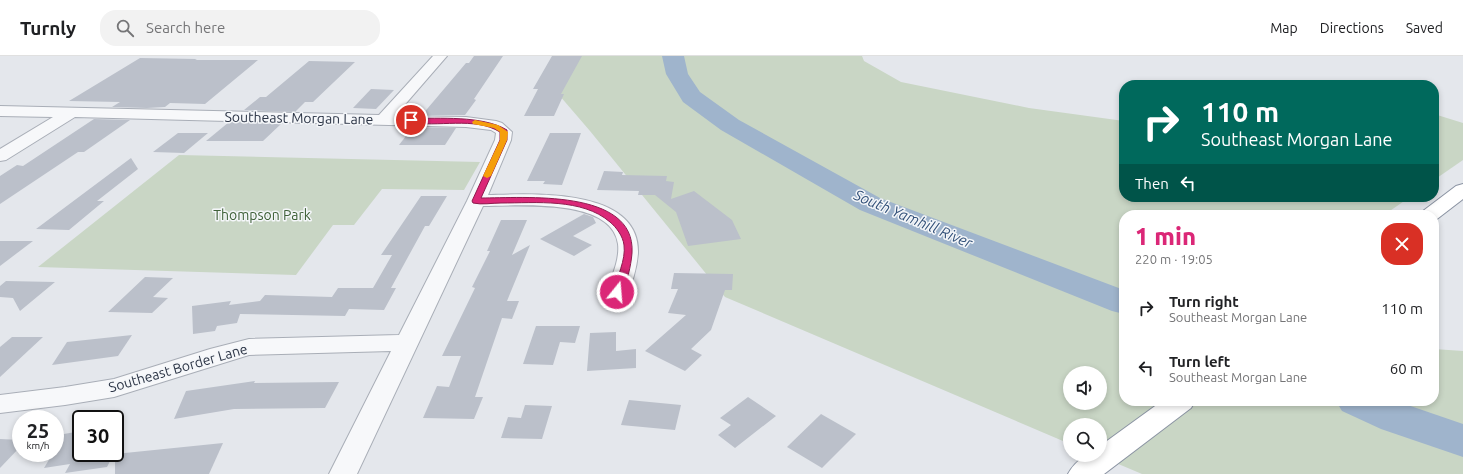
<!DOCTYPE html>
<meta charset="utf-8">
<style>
body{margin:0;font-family:Ubuntu,sans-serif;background:#f2f2f2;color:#202124;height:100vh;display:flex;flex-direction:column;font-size:15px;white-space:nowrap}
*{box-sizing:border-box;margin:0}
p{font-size:13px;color:#757577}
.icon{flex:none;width:22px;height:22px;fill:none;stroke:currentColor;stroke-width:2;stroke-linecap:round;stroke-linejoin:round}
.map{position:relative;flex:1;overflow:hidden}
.drawer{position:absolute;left:1119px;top:154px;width:320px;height:196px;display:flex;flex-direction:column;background:#fff;border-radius:16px;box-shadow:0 2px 6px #0003}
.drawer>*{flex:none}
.hud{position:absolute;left:1119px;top:24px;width:320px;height:122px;border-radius:16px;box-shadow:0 2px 6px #0003;background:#00695c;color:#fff;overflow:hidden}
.buttons{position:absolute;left:1063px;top:310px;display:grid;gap:8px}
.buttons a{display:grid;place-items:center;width:44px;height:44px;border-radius:50%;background:#fff;box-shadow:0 2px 6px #0003;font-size:20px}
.speed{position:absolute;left:12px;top:354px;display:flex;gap:8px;font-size:20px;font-weight:700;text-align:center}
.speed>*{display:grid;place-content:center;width:52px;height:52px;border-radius:50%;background:#fff;box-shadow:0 2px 6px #0003;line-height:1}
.speed small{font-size:10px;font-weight:400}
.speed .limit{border:2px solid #111;border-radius:6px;background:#fff;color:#111}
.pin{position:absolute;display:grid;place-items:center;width:34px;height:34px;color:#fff;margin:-17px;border:2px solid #fff;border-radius:50%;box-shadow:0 1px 4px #0007}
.me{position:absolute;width:44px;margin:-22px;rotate:17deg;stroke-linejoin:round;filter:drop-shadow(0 0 3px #0008)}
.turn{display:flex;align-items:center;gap:14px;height:84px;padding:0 16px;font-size:18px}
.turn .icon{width:52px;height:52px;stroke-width:2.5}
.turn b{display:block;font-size:28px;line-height:34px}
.then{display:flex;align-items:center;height:38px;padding:0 16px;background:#0003;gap:8px;font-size:15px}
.round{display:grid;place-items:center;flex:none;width:42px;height:42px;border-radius:16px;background:#f2f2f2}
.headline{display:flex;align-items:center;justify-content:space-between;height:68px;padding:0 16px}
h1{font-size:24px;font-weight:800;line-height:30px;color:#db2777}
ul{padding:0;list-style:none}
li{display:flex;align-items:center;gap:12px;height:60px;padding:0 16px}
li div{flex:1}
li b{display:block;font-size:15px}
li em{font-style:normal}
header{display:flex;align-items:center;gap:24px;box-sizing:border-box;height:56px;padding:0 20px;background:#fff;border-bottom:1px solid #e0e0e0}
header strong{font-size:19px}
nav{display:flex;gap:22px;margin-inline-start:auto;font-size:14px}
.search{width:280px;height:36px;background:#f2f2f2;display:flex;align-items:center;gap:10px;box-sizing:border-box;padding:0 14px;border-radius:16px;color:#757577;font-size:15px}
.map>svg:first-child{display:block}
.green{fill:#c9d6c5;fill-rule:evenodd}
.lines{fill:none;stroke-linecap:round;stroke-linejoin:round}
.river{fill:#9fb4cc;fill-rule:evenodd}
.building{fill:#bbc0ca}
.minor-casing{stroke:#a9aeb7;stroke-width:2}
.trunk-casing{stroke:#8b94a3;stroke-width:2}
.minor{fill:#f7f8fa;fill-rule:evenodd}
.trunk{fill:#fff;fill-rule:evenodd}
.route{fill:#db2777;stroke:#8e194d}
.slow{fill:#f59e0b}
.labels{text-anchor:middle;stroke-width:3;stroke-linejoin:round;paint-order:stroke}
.street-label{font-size:14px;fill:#2b3445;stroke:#f4f6f9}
.park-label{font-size:14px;fill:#3f6138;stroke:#f4f6f9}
.water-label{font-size:15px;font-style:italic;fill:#34527a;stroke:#f4f6f9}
</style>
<header>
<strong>Turnly</strong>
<div class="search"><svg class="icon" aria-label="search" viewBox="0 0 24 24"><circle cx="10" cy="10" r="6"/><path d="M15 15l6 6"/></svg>Search here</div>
<nav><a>Map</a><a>Directions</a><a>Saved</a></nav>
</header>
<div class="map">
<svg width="1463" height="418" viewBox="0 0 1463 418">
<rect width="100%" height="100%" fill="#e4e7ec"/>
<g class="green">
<path d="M581,0H862L864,5L901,26L1029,52L1124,65V141H1410L1384,159H1124V345H1434V293L1463,295V418H1142L1097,399H1100V369H1070V388L725,241L590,75L547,25ZM1070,317H1100V347H1070Z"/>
<path d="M1434,58L1463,67V104L1434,124Z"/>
<path d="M179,99L480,106L464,134L382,133L354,169H333L296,219L38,211Z"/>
</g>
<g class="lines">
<g class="river">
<path d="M662,0H684L688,18L700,36L739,64L880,142L1124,234V258L1112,255L860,154L721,74L683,46L666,18Z"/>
<path d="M1336,345H1396L1463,368V401L1381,373L1342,355Z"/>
</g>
</g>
<g class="building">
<path d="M474,0H503L474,43L476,44L465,59H422L466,7H469Z"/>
<path d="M552,0H582L561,38H564L554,60H524L538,33H533Z"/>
<path d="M140,2L197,3L195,4H258L205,48L170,47L165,51L147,52L112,51L120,46L69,45Z"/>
<path d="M309,5L355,6L313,46H305L295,56L244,54L260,41H266Z"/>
<path d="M371,33L394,34L376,53L353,52Z"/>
<path d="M94,63L130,64L84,96H78L0,148V120L17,109L23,110Z"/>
<path d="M229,66L281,68L263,85H206Z"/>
<path d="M413,71L456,72L445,89H399Z"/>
<path d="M178,77H208L184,97L153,96Z"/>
<path d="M550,77H581L562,129L543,128L545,125H527Z"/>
<path d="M131,102L138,113L97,145H104L69,174L36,173Z"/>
<path d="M604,115L623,116L622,119L667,120L666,125L674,126L671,143L694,135L732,164L741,183L688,190L676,156L655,139H638L639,135L597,134Z"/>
<path d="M421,140H447L429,170H425L391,232H396L384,254L349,253L345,260L240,258L237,267L217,270L215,275L193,278L192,250L231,245L229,249L260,245L265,239L332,241L338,232H373L392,199H381Z"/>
<path d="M584,158L593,161L596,167L573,180L592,189L574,200L540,183Z"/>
<path d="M501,164H527L512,199L530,189L507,245H519L512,263L502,262L475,341H483L474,363L423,362L437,330L449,331L461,300H442L475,232L472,231L490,195H487Z"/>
<path d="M0,185H33L0,210Z"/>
<path d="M674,217L733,218L732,234H725L711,274L691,293L702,299L685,315L645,295L686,259L668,257L678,233H671Z"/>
<path d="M145,221L173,222L153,241L168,242L152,257L108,256Z"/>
<path d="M6,225L55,226L20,255L13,242L0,241V230Z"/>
<path d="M536,270H580L575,287L560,286L553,309L523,308Z"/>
<path d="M616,276V295L636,293V312L587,315L590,277Z"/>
<path d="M132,279L118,300L52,309L67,286Z"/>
<path d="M12,281H43L0,321V291Z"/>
<path d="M255,325L254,327L339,326L325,352L234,353L174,363L186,335Z"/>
<path d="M748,341L776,360L735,392L718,379L731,369L720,362Z"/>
<path d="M629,344L681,349L675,374L621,369Z"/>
<path d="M525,349L552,350L542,383L501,382L508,361L521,362Z"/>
<path d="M821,358L856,378L822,412L787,391Z"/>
<path d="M81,375V397H114L107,411L65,417L70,408L44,412L53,397H55V393L64,378Z"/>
<path d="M0,383L21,384V390L0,412Z"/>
<path d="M223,387L209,418H115V398Z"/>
</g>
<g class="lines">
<g class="minor-casing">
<path id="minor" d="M433,0H447L395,60L466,61L496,65L502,67L512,76L511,84L488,139C531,138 640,131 638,197C637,211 632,230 625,241L617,243L609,241L606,236C611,222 620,204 618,188C612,141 516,150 483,150L357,418H329L391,295L249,299L114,341L65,349L0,357V339L65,331L114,323L210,293L249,283L399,279L467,145L495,84L496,77L491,74L466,71L75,61L6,104L0,105V93L53,61L0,60V50L379,59Z"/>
</g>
<g class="trunk-casing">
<g id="trunk">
<path d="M1463,128V143L1437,163L1434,164V159H1420L1423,155L1456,130Z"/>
<path d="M1162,345H1195L1191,352L1104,418H1068C1076,404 1084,399 1100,399V390Z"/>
</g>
</g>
<use href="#minor" class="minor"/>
<use href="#trunk" class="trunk"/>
</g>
<path class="route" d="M411,62C439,63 482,59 507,74V84L481,142C523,142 636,132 632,197C631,210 627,227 621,238H614L613,236C617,221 626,204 624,189C623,180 616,171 610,166C582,142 536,147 501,147C492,147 482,149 473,147L472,145L500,84V76C474,60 438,72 408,66V63Z"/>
<path class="slow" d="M475,64L498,69L508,76L507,84L491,120L487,122L483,120L500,84V76L494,72L473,68L472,66Z"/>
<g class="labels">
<g class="street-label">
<text transform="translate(299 62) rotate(1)" y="5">Southeast Morgan Lane</text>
<text transform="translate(178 312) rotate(-16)" y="5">Southeast Border Lane</text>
</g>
<g class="park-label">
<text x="262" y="164">Thompson Park</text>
</g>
<g class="water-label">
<text transform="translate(913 163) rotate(23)" y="5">South Yamhill River</text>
</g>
</g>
</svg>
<div class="buttons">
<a><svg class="icon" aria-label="sound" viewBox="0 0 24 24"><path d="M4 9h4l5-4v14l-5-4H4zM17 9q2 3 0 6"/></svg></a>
<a><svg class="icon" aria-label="search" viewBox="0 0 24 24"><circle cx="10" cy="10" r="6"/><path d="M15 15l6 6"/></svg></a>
</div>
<div class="speed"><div>25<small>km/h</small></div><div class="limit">30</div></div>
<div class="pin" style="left:411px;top:64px;background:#d93025"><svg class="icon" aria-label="arrive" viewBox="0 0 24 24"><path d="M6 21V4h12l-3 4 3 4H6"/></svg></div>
<svg class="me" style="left:617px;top:236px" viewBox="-20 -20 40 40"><circle r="17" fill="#db2777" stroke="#fff" stroke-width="3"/><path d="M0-11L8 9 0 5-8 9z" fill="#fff"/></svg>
<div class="hud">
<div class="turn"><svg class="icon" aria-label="right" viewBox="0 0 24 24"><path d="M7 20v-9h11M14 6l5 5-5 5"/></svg><div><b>110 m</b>Southeast Morgan Lane</div></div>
<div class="then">Then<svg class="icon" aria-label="left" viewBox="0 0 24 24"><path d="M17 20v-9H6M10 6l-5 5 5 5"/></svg></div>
</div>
<section class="drawer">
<div class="headline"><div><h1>1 min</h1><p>220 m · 19:05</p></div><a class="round" style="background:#d93025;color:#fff"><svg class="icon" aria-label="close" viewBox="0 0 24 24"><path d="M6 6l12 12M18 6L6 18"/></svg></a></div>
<ul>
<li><svg class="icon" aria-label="right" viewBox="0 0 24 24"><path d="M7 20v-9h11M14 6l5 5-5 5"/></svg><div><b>Turn right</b><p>Southeast Morgan Lane</p></div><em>110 m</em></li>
<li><svg class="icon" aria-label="left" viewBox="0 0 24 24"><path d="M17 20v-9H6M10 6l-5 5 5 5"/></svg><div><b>Turn left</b><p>Southeast Morgan Lane</p></div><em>60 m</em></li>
</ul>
</section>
</div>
